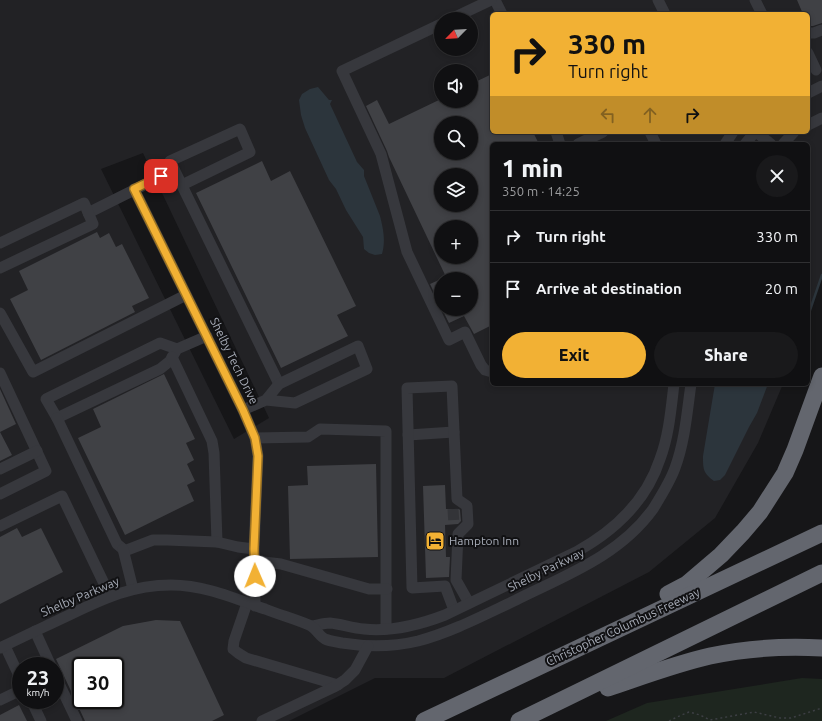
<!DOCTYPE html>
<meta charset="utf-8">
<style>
body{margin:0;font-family:Ubuntu,sans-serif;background:#19191b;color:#f1f3f6;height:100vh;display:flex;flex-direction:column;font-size:15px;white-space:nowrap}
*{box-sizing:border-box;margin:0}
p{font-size:13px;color:#9c9d9f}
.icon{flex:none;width:22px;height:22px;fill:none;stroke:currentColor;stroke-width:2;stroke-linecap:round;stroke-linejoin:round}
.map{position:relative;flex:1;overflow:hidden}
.side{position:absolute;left:490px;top:142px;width:320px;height:244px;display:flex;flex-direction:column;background:#101012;border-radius:6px;box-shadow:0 2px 6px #0003,0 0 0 1px #303032}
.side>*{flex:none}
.banner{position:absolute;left:490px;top:12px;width:320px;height:122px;border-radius:6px;box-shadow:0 2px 6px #0003,0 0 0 1px #303032;background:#f2b134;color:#111;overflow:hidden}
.needle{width:26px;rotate:246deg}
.tools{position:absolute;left:434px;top:12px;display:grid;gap:8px}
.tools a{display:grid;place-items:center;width:44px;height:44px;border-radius:50%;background:#101012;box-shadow:0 2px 6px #0003,0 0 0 1px #303032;font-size:20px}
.speed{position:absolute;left:12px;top:657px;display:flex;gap:8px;font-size:20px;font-weight:700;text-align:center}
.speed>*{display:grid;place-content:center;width:52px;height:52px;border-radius:50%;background:#101012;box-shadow:0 2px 6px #0003,0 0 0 1px #303032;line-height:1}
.speed small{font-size:10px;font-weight:400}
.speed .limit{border:2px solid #111;border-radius:6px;background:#fff;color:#111}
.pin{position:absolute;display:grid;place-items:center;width:34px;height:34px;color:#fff;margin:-17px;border-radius:8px;box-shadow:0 2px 6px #0006}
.me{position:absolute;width:44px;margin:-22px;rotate:359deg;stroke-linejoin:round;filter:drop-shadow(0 0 3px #0008)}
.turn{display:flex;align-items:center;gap:14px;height:84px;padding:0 12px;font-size:18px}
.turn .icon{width:52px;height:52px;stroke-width:2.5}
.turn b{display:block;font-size:28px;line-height:34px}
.lanes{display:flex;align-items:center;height:38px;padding:0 12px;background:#0003;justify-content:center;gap:20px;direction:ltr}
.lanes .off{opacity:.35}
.round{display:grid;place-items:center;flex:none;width:42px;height:42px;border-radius:21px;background:#19191b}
.summary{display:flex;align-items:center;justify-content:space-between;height:68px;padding:0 12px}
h1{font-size:24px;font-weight:800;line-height:30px}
.primary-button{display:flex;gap:8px;margin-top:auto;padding:8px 12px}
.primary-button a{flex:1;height:46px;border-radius:24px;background:#f2b134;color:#111;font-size:16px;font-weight:800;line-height:46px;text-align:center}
.primary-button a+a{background:#19191b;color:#f1f3f6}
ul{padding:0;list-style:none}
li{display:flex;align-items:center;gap:12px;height:52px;padding:0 12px;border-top:1px solid #303032}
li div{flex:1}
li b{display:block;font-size:15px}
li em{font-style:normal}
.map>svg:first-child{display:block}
.built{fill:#222225;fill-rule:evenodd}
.green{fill:#1e261f}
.water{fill:#2c353c}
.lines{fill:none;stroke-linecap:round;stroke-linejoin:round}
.stream{stroke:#2c353c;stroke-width:2.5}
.building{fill:#404145;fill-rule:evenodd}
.minor-tunnel{stroke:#333438;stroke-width:11;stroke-dasharray:11 5.5;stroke-linecap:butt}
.path{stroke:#3d3f44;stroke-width:1.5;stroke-dasharray:2 3;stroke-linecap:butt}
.minor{stroke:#37383d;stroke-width:11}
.highway{stroke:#63666e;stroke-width:17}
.route-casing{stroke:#9d7322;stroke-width:10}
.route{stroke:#f2b134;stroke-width:7}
.labels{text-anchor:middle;stroke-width:4;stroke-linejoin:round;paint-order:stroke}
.street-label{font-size:12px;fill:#a8adb8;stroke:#111113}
.poi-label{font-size:12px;fill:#a8adb8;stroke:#111113;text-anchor:start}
</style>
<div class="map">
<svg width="822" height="721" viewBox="0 0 822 721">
<rect width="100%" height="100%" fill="#161618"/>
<path class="built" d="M0,0H822V275L808,316V144H492V384H783L758,443L715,518L649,572L444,678H375L289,721H0ZM492,14H808V132H492ZM441,19H471V49H441ZM441,71H471V101H441ZM441,123H471V153H441ZM143,153L269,418L234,439L101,169ZM441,175H471V205H441ZM441,227H471V257H441ZM441,279H471V309H441ZM21,666H55V700H21ZM81,666H115V700H81Z"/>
<path class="green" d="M802,678L822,679V721H606L647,703Z"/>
<g class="water">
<path d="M318,87L329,100H332L330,104L357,162L364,170V176L380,216C383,228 386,241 382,254L375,255L369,253L364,249L363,237L346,210L336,189L329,180L305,128L301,115L299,100L302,94L310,89Z"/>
<path d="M715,384H768L757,413L749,427L725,475L720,480L714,481C703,473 703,469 703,456Z"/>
</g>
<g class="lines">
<path class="stream" d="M808,316L822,275"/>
</g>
<g class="building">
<path d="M797,0H822V23L813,26H809L808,24V14H803Z"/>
<path d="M492,74V132H533L539,144H492V325L474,334L464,316L449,323L442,309H471V279H447L389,157L387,151L366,106L377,100L389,124L441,99V101H471V84ZM441,123H471V153H441ZM441,175H471V205H441ZM441,227H471V257H441Z"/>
<path d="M262,161L271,181L290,171L356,306L337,315L348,336L281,368L196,193Z"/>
<path d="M97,232L100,238L109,233L116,247L122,244L149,298L132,306L135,312L41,360L10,299L28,290L19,271Z"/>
<path d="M441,279V307L430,284Z"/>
<path d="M164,374L195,439L186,443L194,460L187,464L195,481L187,485L194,501L125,535L78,438L101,427L93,409Z"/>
<path d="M0,389L16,424L0,432L12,455L0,461Z"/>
<path d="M376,464L378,557L290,559L288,486L308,485L307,466Z"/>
<path d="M445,485L446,509H459L460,510L461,521L458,524L445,525L446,557H450L449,577L426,578L423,486Z"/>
<path d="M17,528L22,537L41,528L63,572L0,604V537Z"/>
<path d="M156,620L180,621L224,715L212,721H85L56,659L123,626ZM81,666H115V700H81Z"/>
<path d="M19,705L27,721H0V715Z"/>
</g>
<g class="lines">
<path class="minor-tunnel" d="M453,509L454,525"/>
<path class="path" d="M669,721L677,717L689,712L700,715L710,720L754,712L780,718H791L822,708"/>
<g class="minor">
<path d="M495,0L502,14"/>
<path d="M658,0L665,14"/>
<path d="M755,0L762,14"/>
<path d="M451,19L491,0"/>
<path d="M441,24L342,71L381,154L407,252L449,340L465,332L481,365L485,370L492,372"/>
<path d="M808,33H814L822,30"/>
<path d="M808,53L816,70"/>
<path d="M808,93L822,86"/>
<path d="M808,125L822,118"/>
<path d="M556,132L560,144"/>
<path d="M650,132L656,144"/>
<path d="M756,132L771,144"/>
<path d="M578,144L603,132"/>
<path d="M725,144L733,132"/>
<path d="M745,144L755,132"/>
<path d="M783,144L794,132"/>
<path d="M182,185L250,152L240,129L170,161L279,384"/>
<path d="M134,189L243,410L255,438L258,456L254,549L255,606"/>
<path d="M88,213L174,170"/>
<path d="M0,243L84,203L93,224L0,268"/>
<path d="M0,313L33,372L186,295"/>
<path d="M177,349L170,361L160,369L57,418L46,399L160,343L177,349L207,336"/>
<path d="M172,357L212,441L214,453L217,542"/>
<path d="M0,373L46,471L0,494"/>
<path d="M243,410L266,400L279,384L358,346L367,369L295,403L266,400"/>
<path d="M57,418L117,544L123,549L127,550L153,540H167L217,542L238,547L254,549"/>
<path d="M408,435L454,432"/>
<path d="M255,438L308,437L320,429L386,431V629"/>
<path d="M0,469L37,451"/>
<path d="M0,526L62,496L110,596"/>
<path d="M123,549L133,589"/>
<path d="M255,561L281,564L369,589H387"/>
<path d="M247,603L234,641L233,649L238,653L246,658L338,685"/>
<path d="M454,610L445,586L412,588L407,388L452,386L457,499L467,506L468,524L458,534L456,580L469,603"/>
<path d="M312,626C318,625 324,623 330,623C341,624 352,628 364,629C392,632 419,625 445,615L576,552C614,531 646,502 660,459C669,435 671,409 674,384"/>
<path d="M35,631L51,666"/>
<path d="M5,646L21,680"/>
<path d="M0,648C22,637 44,627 65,617C101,600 130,585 171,585C204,585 234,598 265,609C280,615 295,619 309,625C316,628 319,636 325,639C329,641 337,642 342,643C367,647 393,647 418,641C452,632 484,615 516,600C566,575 619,556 653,509C661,496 670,482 675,468C685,441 687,412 691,384"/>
<path d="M55,675L77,721"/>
<path d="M0,700L21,690"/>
<path d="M31,700L41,721"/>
<path d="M262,721L334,687L345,680L355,670L368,646"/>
</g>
<g class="highway">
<path d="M668,594L687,584L721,555L743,532L760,512L785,473L795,450L822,376"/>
<path d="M608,688C641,677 675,664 710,656C747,648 784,646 822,648"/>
<path d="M424,721L822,533"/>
<path d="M519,721L822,573"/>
</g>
</g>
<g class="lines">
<g class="route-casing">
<path id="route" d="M161,176L134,189L243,410L255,438L258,456L254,549L255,576"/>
</g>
<use href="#route" class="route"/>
</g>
<defs>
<g id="hotel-square" transform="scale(1)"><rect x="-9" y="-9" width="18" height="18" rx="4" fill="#f2b134" stroke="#111113"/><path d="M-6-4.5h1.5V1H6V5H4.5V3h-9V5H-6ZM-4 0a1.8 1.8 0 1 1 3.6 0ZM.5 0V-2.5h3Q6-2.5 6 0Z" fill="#111"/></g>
</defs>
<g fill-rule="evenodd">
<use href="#hotel-square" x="435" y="541"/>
</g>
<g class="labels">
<g class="street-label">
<text transform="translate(234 361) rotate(64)" y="4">Shelby Tech Drive</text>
<text transform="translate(546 570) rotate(-26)" y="4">Shelby Parkway</text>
<text transform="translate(80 597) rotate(-23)" y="4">Shelby Parkway</text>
<text transform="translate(623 627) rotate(-25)" y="4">Christopher Columbus Freeway</text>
</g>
<g class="poi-label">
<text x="449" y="545">Hampton Inn</text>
</g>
</g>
</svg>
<div class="tools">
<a><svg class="needle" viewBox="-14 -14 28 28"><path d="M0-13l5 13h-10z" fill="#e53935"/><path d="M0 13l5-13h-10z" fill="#9c9d9f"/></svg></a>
<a><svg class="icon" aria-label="sound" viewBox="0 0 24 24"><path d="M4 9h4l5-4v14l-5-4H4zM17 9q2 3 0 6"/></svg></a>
<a><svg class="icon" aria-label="search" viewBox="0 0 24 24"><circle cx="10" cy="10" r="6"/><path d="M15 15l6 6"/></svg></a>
<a><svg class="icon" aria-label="layers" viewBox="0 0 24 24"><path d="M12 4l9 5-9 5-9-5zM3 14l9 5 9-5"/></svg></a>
<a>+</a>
<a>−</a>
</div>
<div class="speed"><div>23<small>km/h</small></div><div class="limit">30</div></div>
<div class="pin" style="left:161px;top:176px;background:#d93025"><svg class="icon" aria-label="arrive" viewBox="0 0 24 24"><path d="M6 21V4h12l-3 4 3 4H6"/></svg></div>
<svg class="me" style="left:255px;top:576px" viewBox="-20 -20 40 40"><circle r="19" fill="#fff"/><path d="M0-13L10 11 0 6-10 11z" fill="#f2b134"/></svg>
<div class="banner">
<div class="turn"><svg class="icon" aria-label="right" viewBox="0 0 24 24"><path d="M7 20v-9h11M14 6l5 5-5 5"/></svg><div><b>330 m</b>Turn right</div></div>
<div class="lanes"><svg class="icon off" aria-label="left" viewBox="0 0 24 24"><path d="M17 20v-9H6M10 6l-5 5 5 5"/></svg><svg class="icon off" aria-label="ahead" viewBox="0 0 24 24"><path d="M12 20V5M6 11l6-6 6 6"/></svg><svg class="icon" aria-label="right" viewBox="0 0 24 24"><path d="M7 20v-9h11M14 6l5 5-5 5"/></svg></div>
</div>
<section class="side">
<div class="summary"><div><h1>1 min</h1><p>350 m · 14:25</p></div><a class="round"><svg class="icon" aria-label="close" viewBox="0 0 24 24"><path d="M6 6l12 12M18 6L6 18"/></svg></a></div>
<ul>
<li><svg class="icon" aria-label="right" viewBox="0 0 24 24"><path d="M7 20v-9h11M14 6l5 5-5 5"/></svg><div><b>Turn right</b></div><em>330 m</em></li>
<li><svg class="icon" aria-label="arrive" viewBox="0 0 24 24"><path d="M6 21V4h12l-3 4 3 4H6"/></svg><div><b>Arrive at destination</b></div><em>20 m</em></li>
</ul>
<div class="primary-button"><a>Exit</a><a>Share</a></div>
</section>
</div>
